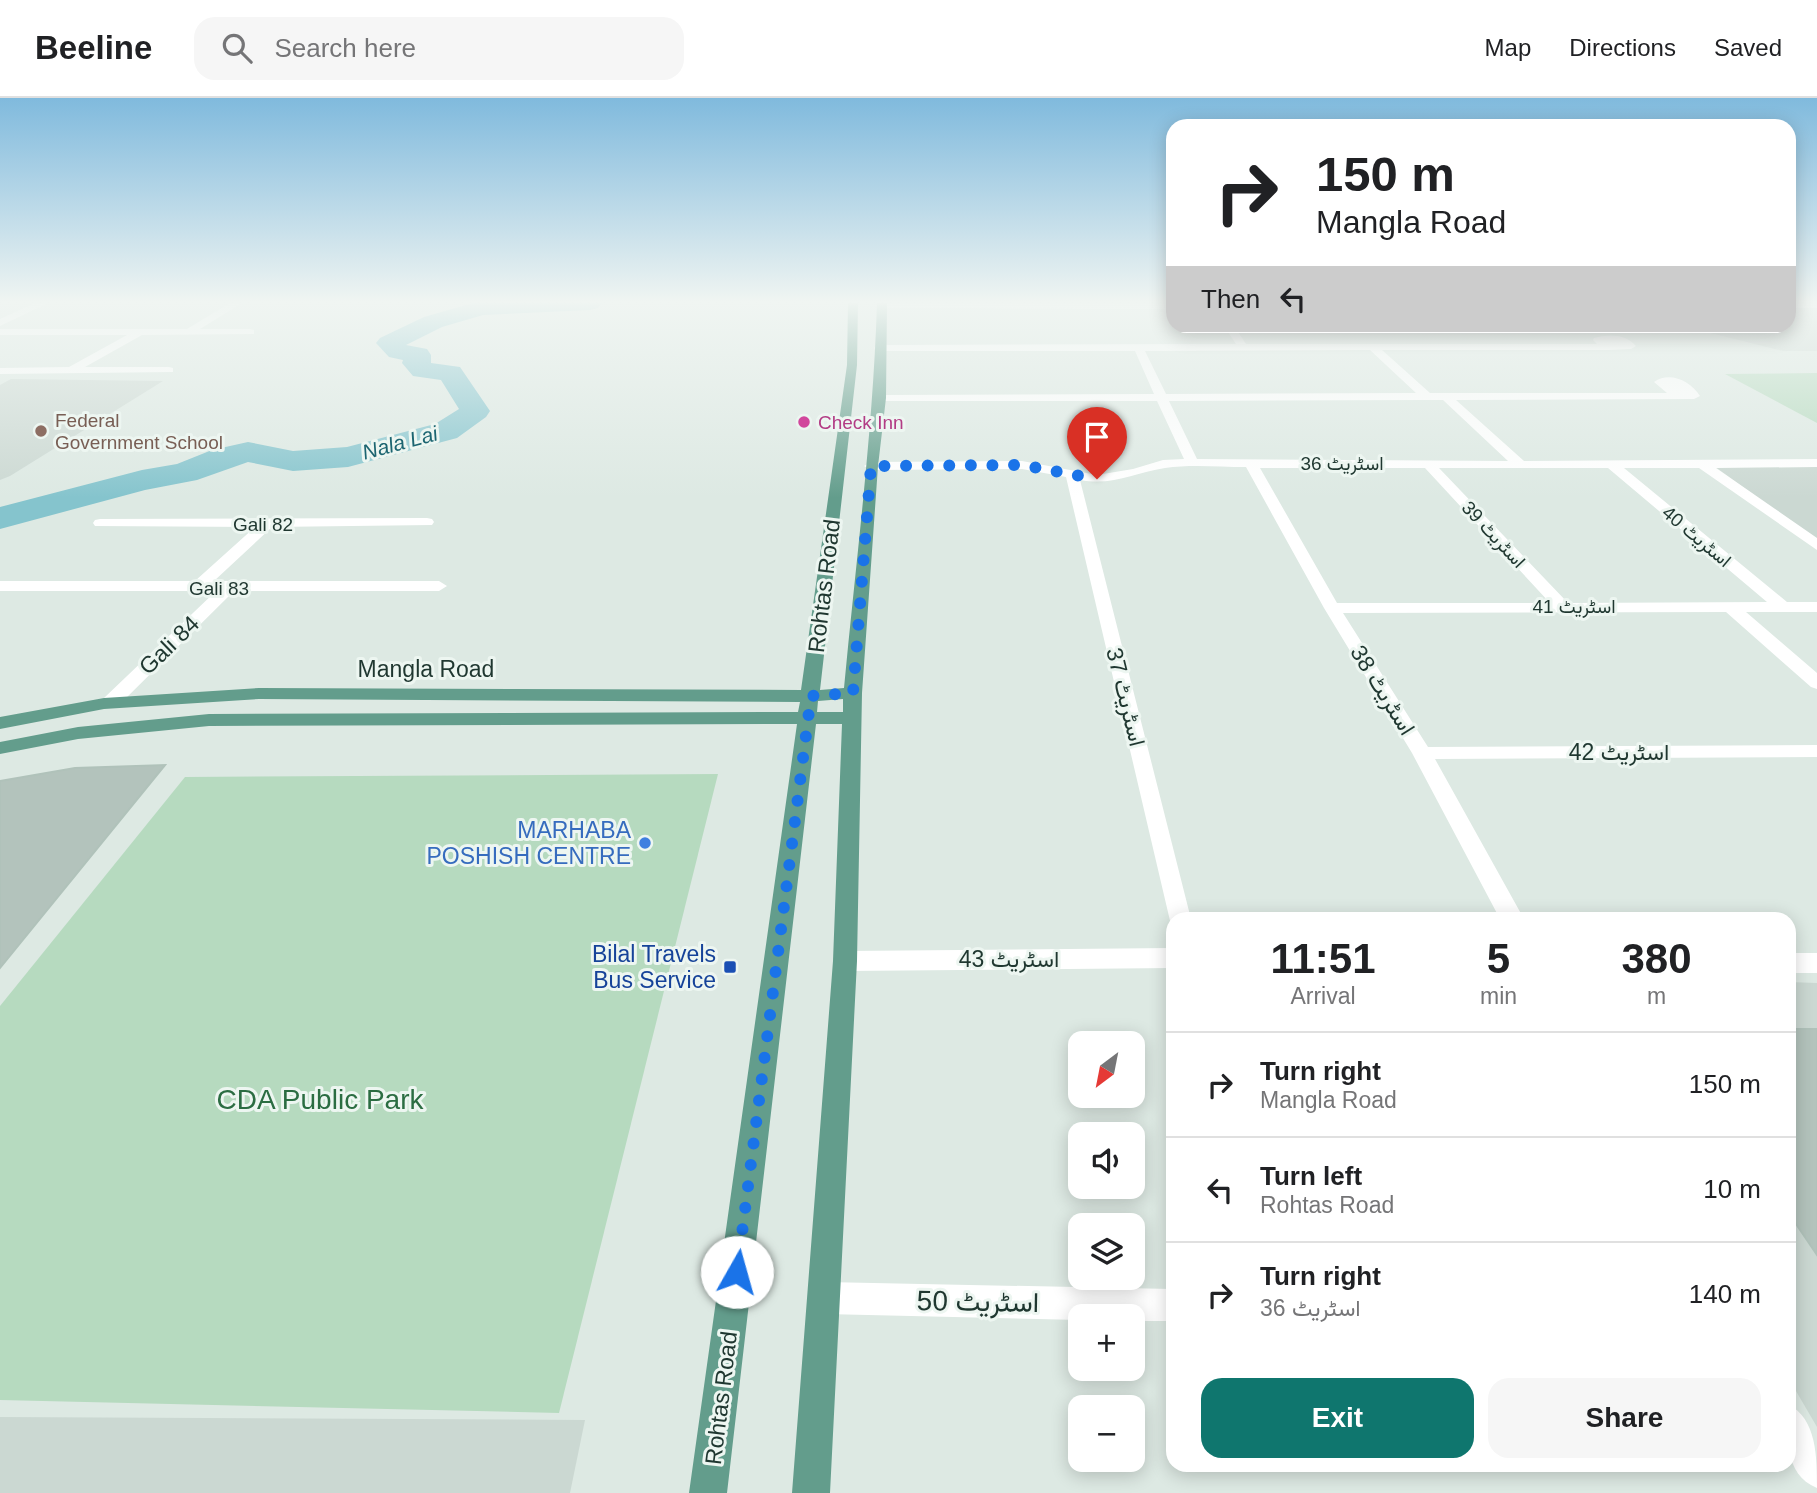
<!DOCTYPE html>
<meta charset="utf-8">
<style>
body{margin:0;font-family:Arial,Vazirmatn,sans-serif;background:#f6f6f6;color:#202124;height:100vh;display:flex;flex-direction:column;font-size:26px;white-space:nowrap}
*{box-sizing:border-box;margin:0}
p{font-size:23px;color:#757577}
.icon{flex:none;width:38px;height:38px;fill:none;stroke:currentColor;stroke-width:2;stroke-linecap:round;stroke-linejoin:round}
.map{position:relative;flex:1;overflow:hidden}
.panel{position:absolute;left:1166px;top:814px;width:630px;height:560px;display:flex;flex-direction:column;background:#fff;border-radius:21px;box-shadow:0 4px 18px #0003}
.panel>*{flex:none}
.guide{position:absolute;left:1166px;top:21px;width:630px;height:214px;border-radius:21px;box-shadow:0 4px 18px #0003;background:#fff;color:#202124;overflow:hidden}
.needle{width:46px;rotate:212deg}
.controls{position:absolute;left:1068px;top:933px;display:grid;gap:14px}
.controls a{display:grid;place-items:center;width:77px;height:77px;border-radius:14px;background:#fff;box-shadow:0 4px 18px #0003;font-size:35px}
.pin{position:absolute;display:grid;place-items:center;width:60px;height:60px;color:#fff;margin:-72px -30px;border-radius:50% 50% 50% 0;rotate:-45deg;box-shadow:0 0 7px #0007}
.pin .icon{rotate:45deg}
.me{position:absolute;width:77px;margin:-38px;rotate:7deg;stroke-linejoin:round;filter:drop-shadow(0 0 5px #0008)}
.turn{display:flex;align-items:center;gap:24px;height:147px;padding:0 35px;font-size:32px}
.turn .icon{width:91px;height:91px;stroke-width:2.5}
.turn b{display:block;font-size:49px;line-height:60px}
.then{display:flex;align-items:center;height:66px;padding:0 35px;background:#0003;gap:14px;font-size:26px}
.eta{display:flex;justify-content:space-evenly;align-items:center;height:119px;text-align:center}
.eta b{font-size:42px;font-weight:700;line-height:49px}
.primary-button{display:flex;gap:14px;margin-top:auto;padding:14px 35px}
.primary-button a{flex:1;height:80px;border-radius:21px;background:#0f766e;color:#fff;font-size:28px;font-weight:700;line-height:80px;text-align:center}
.primary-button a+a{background:#f6f6f6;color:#202124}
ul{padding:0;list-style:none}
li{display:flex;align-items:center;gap:21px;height:105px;padding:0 35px;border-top:2px solid #e0e0e0}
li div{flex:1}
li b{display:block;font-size:26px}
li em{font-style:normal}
header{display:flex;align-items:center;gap:42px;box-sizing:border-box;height:98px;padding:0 35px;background:#fff;border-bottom:2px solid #e0e0e0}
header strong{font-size:33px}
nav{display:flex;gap:38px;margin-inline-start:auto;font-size:24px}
.search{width:490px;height:63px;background:#f6f6f6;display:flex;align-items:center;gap:18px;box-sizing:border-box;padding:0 24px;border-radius:21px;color:#757577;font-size:26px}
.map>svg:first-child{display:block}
.built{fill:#cbd8d2}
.green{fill:#b6dabf}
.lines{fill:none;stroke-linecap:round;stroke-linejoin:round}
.river{fill:#85c4cd;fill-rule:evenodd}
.building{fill:#b3c3bc;stroke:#b0c2ba;stroke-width:2}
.minor{fill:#fff;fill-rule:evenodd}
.major{fill:#639d8c;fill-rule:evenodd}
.route{stroke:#1a73e8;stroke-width:12;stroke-dasharray:0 21.6}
.hotel-dot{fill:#d1479c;stroke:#edf6f1;stroke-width:2.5}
.education-dot{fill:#8d6e63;stroke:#edf6f1;stroke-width:2.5}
.shop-dot{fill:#3f7fe0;stroke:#edf6f1;stroke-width:2.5}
.transit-dot{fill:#1a4fb4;stroke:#edf6f1;stroke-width:2.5}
.labels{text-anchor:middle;stroke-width:6;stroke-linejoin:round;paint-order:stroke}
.far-education-label{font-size:19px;fill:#785e54;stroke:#edf6f1;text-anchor:start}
.far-hotel-label{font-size:19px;fill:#b23c85;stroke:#edf6f1;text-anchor:start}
.far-street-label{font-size:19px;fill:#1f3730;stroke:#edf6f1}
.far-water-label{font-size:21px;font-style:italic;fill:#1c6571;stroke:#edf6f1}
.street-label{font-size:23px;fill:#1f3730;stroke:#edf6f1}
.shop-label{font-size:23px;fill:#366cbe;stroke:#edf6f1;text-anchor:end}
.transit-label{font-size:23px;fill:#164399;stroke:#edf6f1;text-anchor:end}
.near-park-label{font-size:28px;fill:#2b6d42;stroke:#edf6f1}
.near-street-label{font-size:28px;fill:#1f3730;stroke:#edf6f1}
</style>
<header>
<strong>Beeline</strong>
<div class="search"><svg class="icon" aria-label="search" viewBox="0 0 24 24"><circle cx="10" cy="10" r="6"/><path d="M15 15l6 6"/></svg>Search here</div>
<nav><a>Map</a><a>Directions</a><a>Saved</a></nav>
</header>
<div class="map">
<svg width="1817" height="1395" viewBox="0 0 1817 1395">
<rect width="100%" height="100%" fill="#dde9e3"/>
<g class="built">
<path d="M1789,210H1817V253H1783L1682,228H1788Z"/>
<path d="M11,281L163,283L10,378L0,382V287Z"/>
<path d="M1714,368H1817V443Z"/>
<path d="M1788,884L1817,885V1329L1789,1281Z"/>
<path d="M0,1319L585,1322L570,1395H0Z"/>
</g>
<g class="green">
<path d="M1817,275V325L1725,276Z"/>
<path d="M718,676L559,1315L0,1302V908L185,679Z"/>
</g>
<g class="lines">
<path class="river" d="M473,205H602L598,210L590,212L483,217L442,229L406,247L427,251L431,257V265L460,269L490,313L486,319L457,340L348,369L293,373L248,364L197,382L145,392L0,431V409L142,372L177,366L212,352L248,344L293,353L347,349L435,326L459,311L441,282L413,278L402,265L403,262L389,259L376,245L380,240L424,219Z"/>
</g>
<g class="building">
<path d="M165,667L0,870V683L75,670Z"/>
<path d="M1788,931H1817V1157L1788,1114Z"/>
</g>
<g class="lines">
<g class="minor">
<path d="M35,205H48L0,228V221Z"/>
<path d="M230,205H242L200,231H250L254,232V236L142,237L85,269H169L173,270V274L0,276V270L69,269L127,237H0V231H187Z"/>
<path d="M878,205H1172V211L881,210L878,209Z"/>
<rect x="1788" y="205" width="29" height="5"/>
<path d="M1224,228H1234L1246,246H1597L1593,242L1594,240C1609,236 1625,236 1636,248L1631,251L1608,252H1382L1430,295H1667L1654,284C1670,273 1690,283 1700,298L1694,301L1456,302L1524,363L1817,361V369L1716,370L1817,440V452L1699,370H1624L1787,504H1817V514H1746L1817,575V591L1811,589L1726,514L1343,515L1428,649L1817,647V659L1435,661L1524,821H1500L1412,655L1324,510L1246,369C1220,369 1191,366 1165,370C1134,375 1113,388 1080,382L1191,821H1172L1171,827L1066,379L1022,371L871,372L864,368L871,364L1022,363L1097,377L1133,371L1163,362L1184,361L1157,303H880L874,300L880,297L1154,296L1135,253H879L874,250L879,247L1236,246ZM1370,252L1416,295L1166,296L1145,253ZM1426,302H1443L1508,363L1197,361L1169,303ZM1260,370H1425L1550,505H1337ZM1439,370H1608L1767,504L1568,505Z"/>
<path d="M427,420L432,421L434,424L432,427L272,429L214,483H439L447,488L439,493H234L118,608L111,610L102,604L104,600L216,493H0V483H195L255,429L95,428L93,425L95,422L100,421Z"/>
<path d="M1172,850V870L845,873L836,870L833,863L836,856L845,853Z"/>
<rect x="1788" y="855" width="29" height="20"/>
<path d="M825,1184L1172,1191V1223H1132V1218H1080V1222L825,1216L813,1212L809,1200L813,1188Z"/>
<path d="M1788,1306C1817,1321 1817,1359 1817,1390C1783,1376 1788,1338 1788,1306Z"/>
</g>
<path class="major" d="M848,205H858L857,267L820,592L844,590C856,462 873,334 877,205H887L886,300L878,368L862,595L857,863L830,1395H792L833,863L842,626H816L727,1395H689L797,626L209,628L78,641L0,656V644L78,629L209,616L798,614L800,604L259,601L104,611L0,631V619L104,600L259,590L801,592L847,267ZM843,601V614H817L818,603Z"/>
</g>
<linearGradient id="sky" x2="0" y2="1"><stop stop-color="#80badd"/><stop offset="0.51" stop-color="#f0f5f2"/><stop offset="1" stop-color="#f0f5f2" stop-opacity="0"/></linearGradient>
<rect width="1817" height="400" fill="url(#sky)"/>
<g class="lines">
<path class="route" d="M737,1174L811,598L853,595L871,368L1022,367L1097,381"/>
</g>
<circle class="hotel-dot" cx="804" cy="324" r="7"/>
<circle class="education-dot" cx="41" cy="333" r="7"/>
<circle class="shop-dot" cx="645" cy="745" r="7"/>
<rect class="transit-dot" x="723" y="862" width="14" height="14" rx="3.5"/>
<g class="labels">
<g class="far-education-label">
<text x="55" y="329">Federal<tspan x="55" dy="22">Government School</tspan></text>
</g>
<g class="far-hotel-label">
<text x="818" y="331">Check Inn</text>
</g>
<g class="far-street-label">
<text x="1342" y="372">اسٹریٹ 36</text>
<text x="263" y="433">Gali 82</text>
<text transform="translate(1494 436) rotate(47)" y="7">اسٹریٹ 39</text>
<text transform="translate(1697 438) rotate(40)" y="7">اسٹریٹ 40</text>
<text x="219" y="497">Gali 83</text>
<text x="1574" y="515">اسٹریٹ 41</text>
</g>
<g class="far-water-label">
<text transform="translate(400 345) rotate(-15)" y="7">Nala Lai</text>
</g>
<g class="street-label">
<text transform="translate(824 488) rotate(-83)" y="8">Rohtas Road</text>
<text transform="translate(169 547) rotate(-44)" y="8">Gali 84</text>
<text x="426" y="579">Mangla Road</text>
<text transform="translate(1383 592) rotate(58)" y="8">اسٹریٹ 38</text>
<text transform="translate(1126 599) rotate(76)" y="8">اسٹریٹ 37</text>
<text x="1619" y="662">اسٹریٹ 42</text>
<text x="1009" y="869">اسٹریٹ 43</text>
<text transform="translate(721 1300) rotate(-83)" y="8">Rohtas Road</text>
</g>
<g class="shop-label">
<text x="631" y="740">MARHABA<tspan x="631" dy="26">POSHISH CENTRE</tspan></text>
</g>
<g class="transit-label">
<text x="716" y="864">Bilal Travels<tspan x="716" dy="26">Bus Service</tspan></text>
</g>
<g class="near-park-label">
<text x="320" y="1011">CDA Public Park</text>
</g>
<g class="near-street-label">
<text transform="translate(978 1203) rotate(1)" y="10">اسٹریٹ 50</text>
</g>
</g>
</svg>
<div class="controls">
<a><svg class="needle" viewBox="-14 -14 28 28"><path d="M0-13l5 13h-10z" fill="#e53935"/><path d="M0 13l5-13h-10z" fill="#757577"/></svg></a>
<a><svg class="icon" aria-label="sound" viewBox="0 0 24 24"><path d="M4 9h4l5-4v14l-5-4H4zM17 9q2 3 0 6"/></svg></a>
<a><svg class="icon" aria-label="layers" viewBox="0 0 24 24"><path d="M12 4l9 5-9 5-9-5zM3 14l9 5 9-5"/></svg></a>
<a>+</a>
<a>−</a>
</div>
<div class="pin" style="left:1097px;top:381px;background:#d93025"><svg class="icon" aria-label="arrive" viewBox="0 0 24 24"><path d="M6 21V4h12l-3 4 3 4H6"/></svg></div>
<svg class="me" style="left:737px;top:1174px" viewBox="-20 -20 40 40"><circle r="19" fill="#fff"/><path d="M0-13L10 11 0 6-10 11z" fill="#1a73e8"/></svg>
<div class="guide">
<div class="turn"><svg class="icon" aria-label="right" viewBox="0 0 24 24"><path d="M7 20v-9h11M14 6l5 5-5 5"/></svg><div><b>150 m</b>Mangla Road</div></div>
<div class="then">Then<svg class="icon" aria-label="left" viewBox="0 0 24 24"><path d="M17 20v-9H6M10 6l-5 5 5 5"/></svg></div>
</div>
<section class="panel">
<div class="eta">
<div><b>11:51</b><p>Arrival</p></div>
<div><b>5</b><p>min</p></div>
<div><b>380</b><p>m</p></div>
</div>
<ul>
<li><svg class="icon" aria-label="right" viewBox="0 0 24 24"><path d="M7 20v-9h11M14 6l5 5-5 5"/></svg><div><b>Turn right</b><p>Mangla Road</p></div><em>150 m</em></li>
<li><svg class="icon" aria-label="left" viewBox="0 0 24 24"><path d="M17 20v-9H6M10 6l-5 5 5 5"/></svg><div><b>Turn left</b><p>Rohtas Road</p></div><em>10 m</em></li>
<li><svg class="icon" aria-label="right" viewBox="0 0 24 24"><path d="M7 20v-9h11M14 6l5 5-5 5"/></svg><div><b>Turn right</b><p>اسٹریٹ 36</p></div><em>140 m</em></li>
</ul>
<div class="primary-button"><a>Exit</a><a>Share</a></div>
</section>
</div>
